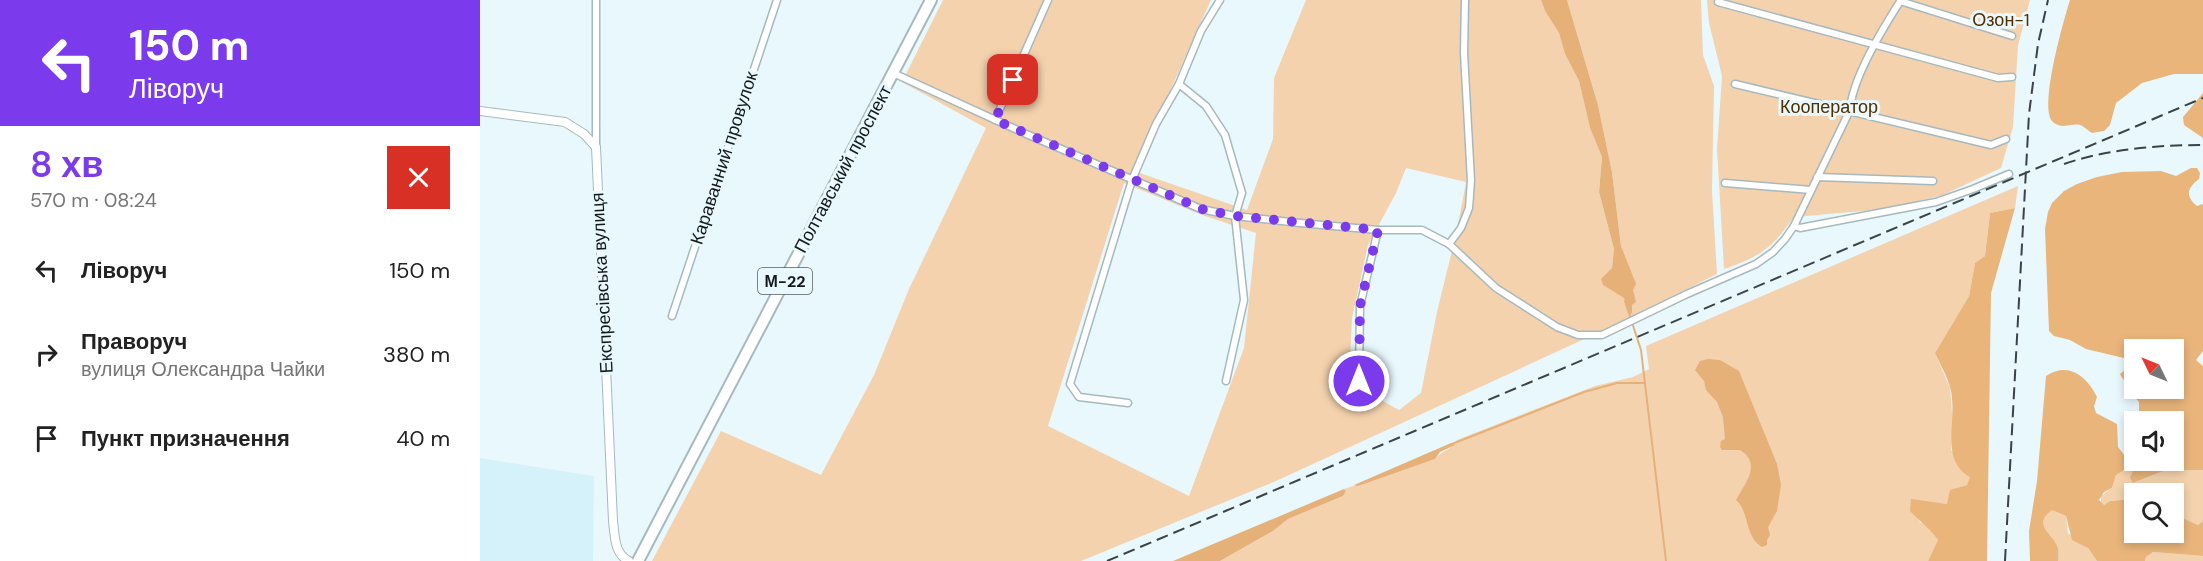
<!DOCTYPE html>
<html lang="uk">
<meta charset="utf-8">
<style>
body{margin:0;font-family:"DM Sans",sans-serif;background:#f6f6f6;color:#222;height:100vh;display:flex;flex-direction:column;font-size:22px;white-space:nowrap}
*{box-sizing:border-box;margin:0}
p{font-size:20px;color:#767676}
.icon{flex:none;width:33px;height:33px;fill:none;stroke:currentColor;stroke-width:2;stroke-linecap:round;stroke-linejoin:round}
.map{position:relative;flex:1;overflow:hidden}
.side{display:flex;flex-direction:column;background:#fff;width:480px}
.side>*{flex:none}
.banner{background:#7c3aed;color:#fff;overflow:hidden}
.needle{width:39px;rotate:313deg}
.buttons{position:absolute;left:1644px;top:339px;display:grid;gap:12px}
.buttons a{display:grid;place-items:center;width:60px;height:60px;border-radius:0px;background:#fff;box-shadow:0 3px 9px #0003;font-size:30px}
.pin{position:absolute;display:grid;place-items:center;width:51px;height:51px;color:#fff;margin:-26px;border-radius:12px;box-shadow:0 3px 9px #0006}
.me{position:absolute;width:66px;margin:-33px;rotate:0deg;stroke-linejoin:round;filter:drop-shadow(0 0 4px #0008)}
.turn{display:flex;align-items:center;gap:21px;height:126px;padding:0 30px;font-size:27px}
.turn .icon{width:78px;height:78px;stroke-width:2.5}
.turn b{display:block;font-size:42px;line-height:51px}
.round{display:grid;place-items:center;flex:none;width:63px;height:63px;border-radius:0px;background:#f6f6f6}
.overview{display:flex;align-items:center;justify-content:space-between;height:102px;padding:0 30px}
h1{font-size:36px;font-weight:600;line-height:45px;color:#7c3aed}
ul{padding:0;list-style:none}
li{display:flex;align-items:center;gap:18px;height:84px;padding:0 30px}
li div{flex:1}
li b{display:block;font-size:22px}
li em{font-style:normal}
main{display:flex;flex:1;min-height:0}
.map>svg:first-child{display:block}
.built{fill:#d5f2fb}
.green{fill:#f4d2ad;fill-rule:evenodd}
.forest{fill:#e9b57b}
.water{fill:#e5b178}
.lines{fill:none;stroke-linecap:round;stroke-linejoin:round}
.stream{stroke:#e5b178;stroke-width:2}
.minor-casing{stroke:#a6b9be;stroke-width:9}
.tertiary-casing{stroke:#a6b9be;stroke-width:10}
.trunk-casing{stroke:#a6b9be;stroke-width:14}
.minor{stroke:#fff;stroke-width:6}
.tertiary{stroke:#fff;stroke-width:8}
.trunk{stroke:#fff;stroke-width:10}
.rail{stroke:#3b4346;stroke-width:2;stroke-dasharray:12 6;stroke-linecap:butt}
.route{stroke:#7c3aed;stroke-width:10;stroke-dasharray:0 18}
.labels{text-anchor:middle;stroke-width:6;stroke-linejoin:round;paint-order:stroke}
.shield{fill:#e9f8fd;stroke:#535d60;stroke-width:1.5}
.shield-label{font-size:16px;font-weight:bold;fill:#131a1c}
.park-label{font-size:18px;fill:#4f2e00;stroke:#e9f8fd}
.street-label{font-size:18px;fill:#131a1c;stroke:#e9f8fd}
</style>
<main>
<section class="side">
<div class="banner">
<div class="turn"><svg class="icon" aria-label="left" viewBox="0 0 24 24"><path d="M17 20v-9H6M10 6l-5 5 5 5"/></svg><div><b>150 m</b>Ліворуч</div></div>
</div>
<div class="overview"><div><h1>8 хв</h1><p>570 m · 08:24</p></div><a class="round" style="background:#d93025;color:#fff"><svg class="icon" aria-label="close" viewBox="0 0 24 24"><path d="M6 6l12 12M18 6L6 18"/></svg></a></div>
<ul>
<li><svg class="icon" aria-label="left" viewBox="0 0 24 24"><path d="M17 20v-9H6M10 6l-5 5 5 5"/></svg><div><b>Ліворуч</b></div><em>150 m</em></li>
<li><svg class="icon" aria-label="right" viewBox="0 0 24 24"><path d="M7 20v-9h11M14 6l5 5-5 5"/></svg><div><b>Праворуч</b><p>вулиця Олександра Чайки</p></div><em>380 m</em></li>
<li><svg class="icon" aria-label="arrive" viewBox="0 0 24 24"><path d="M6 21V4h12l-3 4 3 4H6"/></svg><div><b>Пункт призначення</b></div><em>40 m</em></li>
</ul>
</section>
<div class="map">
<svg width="1723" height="561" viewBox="0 0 1723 561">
<rect width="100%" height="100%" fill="#e9f8fd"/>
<path class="built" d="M0,458L114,476L113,561H0Z"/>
<g class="green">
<path d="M463,0H731L654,171L767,210L793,139L794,78L826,0H1061L1065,11L1079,33L1085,54L1099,81L1110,128L1122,157L1119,192L1134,249L1132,268L1123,285L1145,298L1150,314L1152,305L1155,302L1141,246L1132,172L1118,105L1087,0H1221L1223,55L1234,86L1232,191L1237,274L1137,324L796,481L601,561H172L241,431L341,475L394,375L429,289L506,128L422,82ZM926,168L986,182L977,230L957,312L941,393L919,410L869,382L872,318L888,245L916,193ZM644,183L722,215L776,233L764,348L709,496L568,426Z"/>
<path d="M1227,0H1550L1538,46L1533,127L1521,168L1463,195L1406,209L1314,217C1292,248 1280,257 1244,269L1237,149L1242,76L1229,23Z"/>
<path d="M1538,186L1535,208L1510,213L1505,256L1495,263L1489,296L1455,353L1470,388L1473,425L1471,450L1491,477L1487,485L1478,488L1467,504L1431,500L1440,522L1449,527L1458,540L1448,561H740L793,531L808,519L863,496L866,491L864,489L955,459C962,450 972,450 977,440L1115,386L1153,377L1169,369L1166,346Z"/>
<path d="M1646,469L1653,471L1654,483L1686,470H1723V521L1718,525L1694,514V494H1654V499L1630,501L1624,505L1621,504V496L1632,488L1636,475Z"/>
<path d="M1572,510L1586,516L1588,533L1608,548L1617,561H1578C1579,554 1579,548 1575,542C1565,529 1555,525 1572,510Z"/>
<path d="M1673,552L1723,556V561H1665L1666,557Z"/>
</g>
<g class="forest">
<path d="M1590,0H1723V74H1694L1662,83L1636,103L1630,125L1624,131L1612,133C1608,131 1604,126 1600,125C1591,123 1582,130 1573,122C1558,109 1584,19 1590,0Z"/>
<path d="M1723,93V138L1704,125L1703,117Z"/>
<path d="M1711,168H1717L1720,173L1719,179C1707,188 1705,196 1717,206L1723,204V351L1716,360L1723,366V470H1686L1653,483L1650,478L1653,471L1646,469L1636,475L1632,488L1624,492L1619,500L1624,505L1630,501L1654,499V532H1694V514L1718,525L1723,521V556L1673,552L1666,557L1665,561H1617L1608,548L1592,540L1586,516L1572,510C1555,524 1566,529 1575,542C1579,547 1579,554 1578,561H1550L1549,531L1557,481L1566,376C1589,361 1607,377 1617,397L1614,406L1616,413L1637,424L1638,447L1645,456L1654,451V460H1694V422L1664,421L1659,413V402C1654,397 1653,391 1649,386C1645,381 1643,380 1640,374L1645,370H1651L1654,367V388H1694V350H1654V365L1648,359L1606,349L1590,340L1574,336L1569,331L1565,229L1568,212L1572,203L1584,191L1597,184L1617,177L1642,172L1681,171L1696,176Z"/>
<path d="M1535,208L1511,293L1507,561H1448L1458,540C1449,527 1440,522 1430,511L1431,499L1467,504L1470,490L1487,485L1490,477C1458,459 1479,418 1470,387C1467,376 1460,364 1455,353L1489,296L1495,263L1505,256L1510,213Z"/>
</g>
<g class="water">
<path d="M1061,0H1087L1118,105L1132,172L1141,246L1156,284L1153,290L1156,302L1152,305V313L1150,314L1144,298L1123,285L1121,279L1132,268L1134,249L1119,192L1122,157L1110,128L1099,81L1085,54L1079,33L1065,11Z"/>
<path d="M1228,359L1240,360L1259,371L1297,464L1301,485L1297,511L1288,527L1290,535L1287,540V545L1282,547C1264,536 1270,512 1256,500C1264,485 1283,464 1260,450H1242L1240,447L1241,441L1245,439L1243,417L1237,402L1226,390L1224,381L1215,370L1220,361Z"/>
<path d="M971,443L975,445L960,452L955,459L878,486L874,485Z"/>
<path d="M864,489L866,491L863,496L808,519L793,531L740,561H693Z"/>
</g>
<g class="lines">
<g class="stream">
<path d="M1145,301L1161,350L1186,561"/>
<path d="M972,444L1104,392L1137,383H1165"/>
</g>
<g class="minor-casing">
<g id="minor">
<path d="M116,0V147"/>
<path d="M1420,1L1532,36"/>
<path d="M1238,2L1518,78L1532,77"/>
<path d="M413,73L544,133L721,209L755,216L820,223L898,230H942L969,244L981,228L989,208L991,181L984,53L985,0"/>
<path d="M699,84L726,106L745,135L762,193L755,216L764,300L746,381"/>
<path d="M1255,84L1511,145L1526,139"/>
<path d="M515,120L568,0"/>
<path d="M1337,177L1453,181"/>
<path d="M1245,183L1331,190"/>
<path d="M1314,226L1320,228L1456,202L1493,189L1529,174"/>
<path d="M969,244L1016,288L1077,327L1098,335H1122L1207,294L1276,264L1293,252L1305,239L1314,226L1370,110C1372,79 1403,28 1421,0"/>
<path d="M192,316L297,0"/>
<path d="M879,381L880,306L898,230"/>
<path d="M648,403L599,397L590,384L652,180L676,124L699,84L721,31L740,0"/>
</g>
</g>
<g class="tertiary-casing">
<path id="tertiary" d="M0,111L85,122L104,134L116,147L133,521C135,536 134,554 149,561"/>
</g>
<g class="trunk-casing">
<path id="trunk" d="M158,561L451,0"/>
</g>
<use href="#minor" class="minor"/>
<use href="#tertiary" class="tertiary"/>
<use href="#trunk" class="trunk"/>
<g class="rail">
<path d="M1584,164C1628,149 1677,145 1723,145"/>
<path d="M627,561L1723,98"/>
<path d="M1525,561L1549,114L1558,44L1568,0"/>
</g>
</g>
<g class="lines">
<path class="route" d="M533,80L515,120L722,209L755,216L898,230L880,306L879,381"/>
</g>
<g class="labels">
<rect class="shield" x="278" y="268" width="54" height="26" rx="4.5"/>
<g class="shield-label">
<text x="305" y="287">М-22</text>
</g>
<g class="park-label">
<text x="1521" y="26">Озон-1</text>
<text x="1349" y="113">Кооператор</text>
</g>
<g class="street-label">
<text transform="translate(244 158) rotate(-72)" y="6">Караванний провулок</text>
<text transform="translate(363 169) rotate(-62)" y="6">Полтавський проспект</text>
<text transform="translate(122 283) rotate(-93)" y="6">Експресівська вулиця</text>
</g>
</g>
</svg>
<div class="buttons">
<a><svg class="needle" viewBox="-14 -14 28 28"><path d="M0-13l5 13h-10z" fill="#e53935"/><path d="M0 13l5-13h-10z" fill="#767676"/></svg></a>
<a><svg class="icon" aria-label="sound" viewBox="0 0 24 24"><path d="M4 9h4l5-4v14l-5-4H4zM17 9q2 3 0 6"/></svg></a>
<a><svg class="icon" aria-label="search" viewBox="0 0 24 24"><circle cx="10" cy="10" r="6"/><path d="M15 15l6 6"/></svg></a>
</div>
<div class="pin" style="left:533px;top:80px;background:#d93025"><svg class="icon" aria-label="arrive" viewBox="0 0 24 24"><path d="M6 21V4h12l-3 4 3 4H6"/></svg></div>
<svg class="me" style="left:879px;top:381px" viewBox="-20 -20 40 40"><circle r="17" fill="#7c3aed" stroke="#fff" stroke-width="3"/><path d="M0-11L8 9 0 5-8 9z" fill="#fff"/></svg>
</div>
</main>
